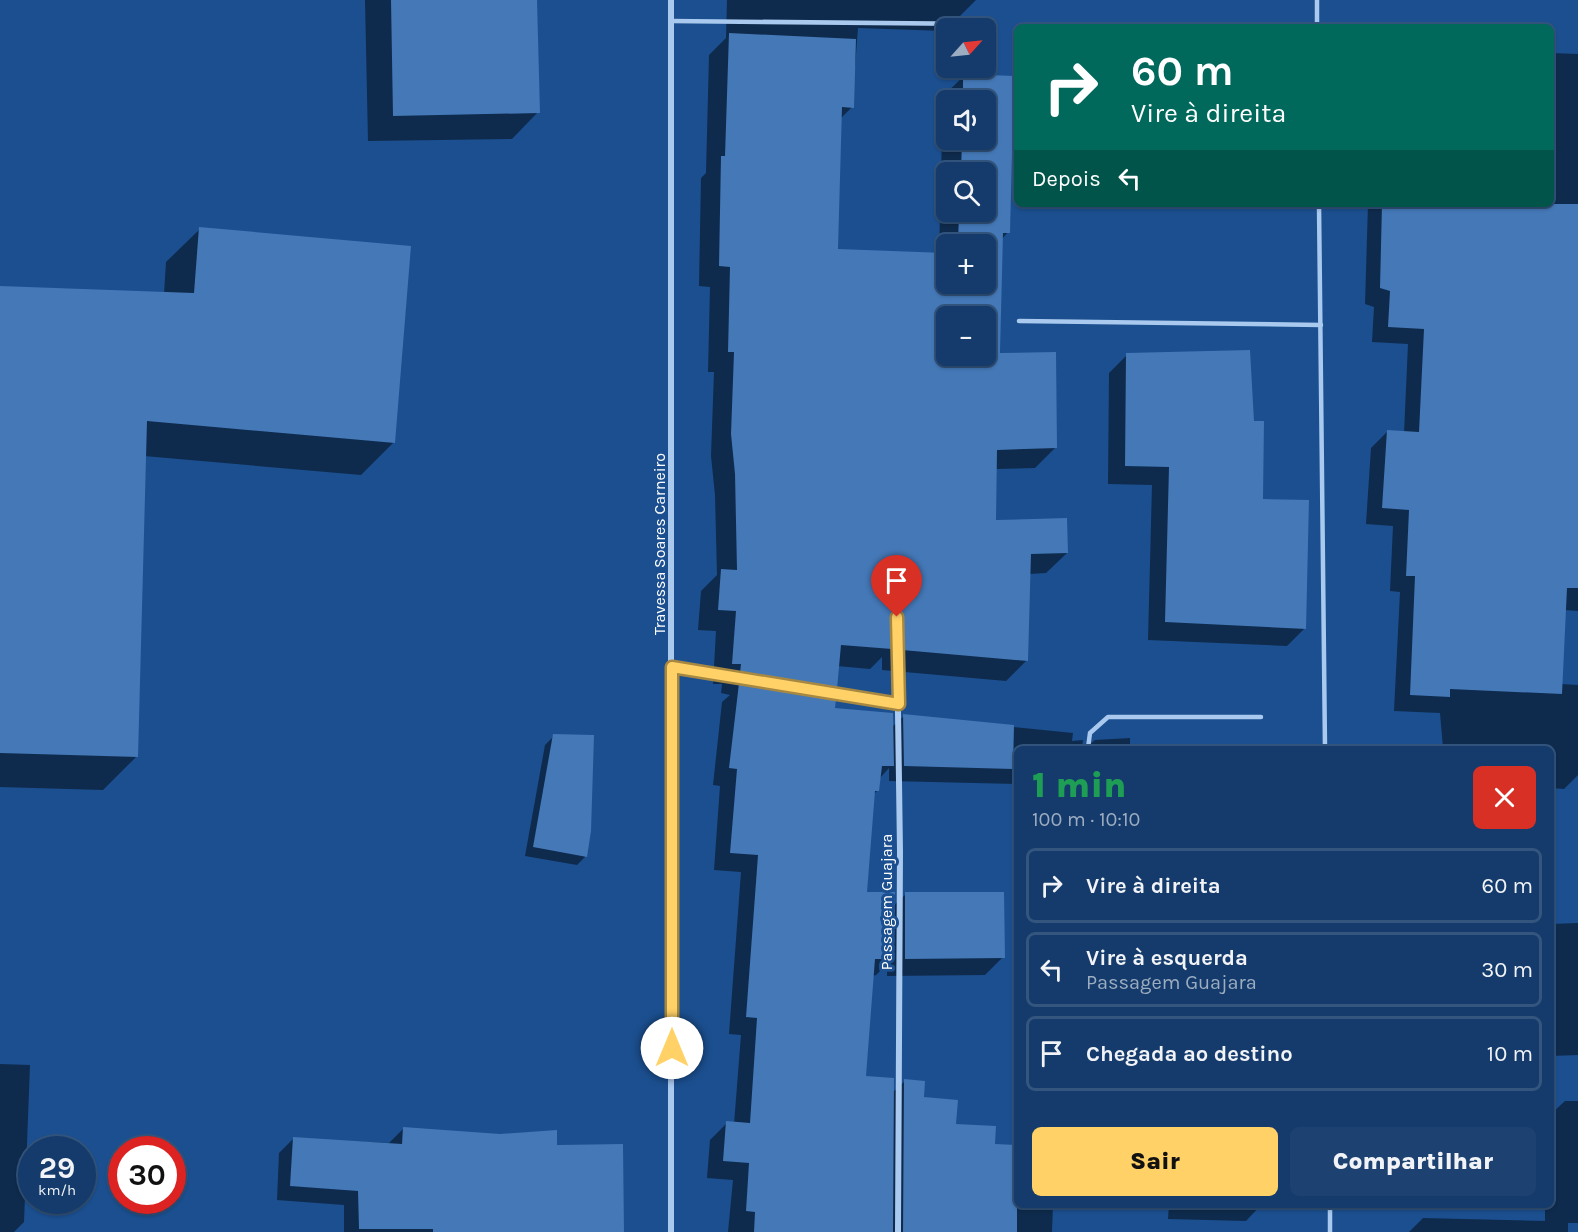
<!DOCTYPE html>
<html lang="pt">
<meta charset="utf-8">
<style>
body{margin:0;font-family:Karla,sans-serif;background:#1d4271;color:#f1f3f6;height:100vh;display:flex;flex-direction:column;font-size:22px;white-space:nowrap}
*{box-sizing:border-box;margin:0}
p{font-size:20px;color:#9dadc1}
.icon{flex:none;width:33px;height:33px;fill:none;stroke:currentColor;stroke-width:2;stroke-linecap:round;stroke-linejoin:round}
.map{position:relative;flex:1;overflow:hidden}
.sheet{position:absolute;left:1014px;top:746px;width:540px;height:462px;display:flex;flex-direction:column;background:#143b6b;border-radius:9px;box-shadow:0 2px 4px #0004,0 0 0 2px #33557e}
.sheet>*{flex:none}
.top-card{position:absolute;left:1014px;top:24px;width:540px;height:183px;border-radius:9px;box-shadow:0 2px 4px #0004,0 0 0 2px #33557e;background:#00695c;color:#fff;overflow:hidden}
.needle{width:39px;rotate:63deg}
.fabs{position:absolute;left:936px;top:18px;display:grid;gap:12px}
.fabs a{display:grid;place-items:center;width:60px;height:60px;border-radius:9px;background:#143b6b;box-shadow:0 2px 4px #0004,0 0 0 2px #33557e;font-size:30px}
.speed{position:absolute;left:18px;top:1136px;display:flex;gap:12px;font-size:30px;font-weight:700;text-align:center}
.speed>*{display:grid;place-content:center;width:78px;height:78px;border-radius:50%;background:#143b6b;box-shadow:0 2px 4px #0004,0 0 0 2px #33557e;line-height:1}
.speed small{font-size:15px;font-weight:400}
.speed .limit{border:9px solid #d22;background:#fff;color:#111}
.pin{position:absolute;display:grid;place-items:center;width:51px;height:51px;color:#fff;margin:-62px -26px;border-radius:50% 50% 50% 0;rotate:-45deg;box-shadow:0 0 6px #0007}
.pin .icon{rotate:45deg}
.me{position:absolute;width:66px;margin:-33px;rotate:0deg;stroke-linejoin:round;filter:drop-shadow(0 0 4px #0008)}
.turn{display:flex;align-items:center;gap:21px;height:126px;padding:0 18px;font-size:27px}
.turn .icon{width:78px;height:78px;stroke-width:2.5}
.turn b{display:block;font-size:42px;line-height:51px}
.then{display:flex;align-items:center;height:57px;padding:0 18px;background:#0003;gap:12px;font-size:22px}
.round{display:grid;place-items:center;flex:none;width:63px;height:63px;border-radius:9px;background:#1d4271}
.headline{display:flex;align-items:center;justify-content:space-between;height:102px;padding:0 18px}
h1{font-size:36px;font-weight:800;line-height:45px;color:#1e9e55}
.button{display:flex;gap:12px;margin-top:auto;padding:12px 18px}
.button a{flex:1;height:69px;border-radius:9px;background:#ffd166;color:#111;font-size:24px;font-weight:800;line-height:69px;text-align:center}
.button a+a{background:#1d4271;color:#f1f3f6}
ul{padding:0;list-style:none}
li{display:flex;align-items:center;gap:18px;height:75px;margin:0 12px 9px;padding:0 6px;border:3px solid #33557e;border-radius:9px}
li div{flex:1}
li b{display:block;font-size:22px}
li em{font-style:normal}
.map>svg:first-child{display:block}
.shadow{fill:#0007;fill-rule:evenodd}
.building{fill:#4478b7;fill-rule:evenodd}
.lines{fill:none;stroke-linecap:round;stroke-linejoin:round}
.service{stroke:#a9c9ee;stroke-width:4.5}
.minor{stroke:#a9c9ee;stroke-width:6}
.route-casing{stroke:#a68842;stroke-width:15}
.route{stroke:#ffd166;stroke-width:10}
.labels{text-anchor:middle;stroke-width:6;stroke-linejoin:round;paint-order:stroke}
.street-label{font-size:16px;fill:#fff;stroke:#1b4f8f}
</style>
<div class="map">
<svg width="1578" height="1232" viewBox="0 0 1578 1232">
<rect width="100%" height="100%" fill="#1b4f8f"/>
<g class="shadow">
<path d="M365,0H536L538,112L512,139L368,141Z"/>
<path d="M727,0H976L945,31L858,28L852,107L840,119L836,250L939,254L943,96L964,76L1012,78L1008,232L1002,239L998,355L1056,447L1035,468L995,469L994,522L1067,553L1046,573L1029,574L1027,660L1006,681L882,670V657L870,669L837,666L835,688L824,699L833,709L891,728L904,716L1073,733L1072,741L1083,740L1082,748H1017V784L889,781V768L879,779L877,791L873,795L865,894L893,906L906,894L1003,957L985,975L887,976V964L876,975L872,976L865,1077L892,1093L905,1081L954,1125L994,1146H1017V1204H1053L1052,1232H728L733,1180L707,1178L710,1140L727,1123L734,1124L741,1035L729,1034L741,872L714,870L720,786L713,785L722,702L730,695L721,693L722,684H713L716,631L698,630L701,591L717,575L715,495L711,456L714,372H708L710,287L699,286L701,178L706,173L709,55L726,38ZM946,100H986V140H946ZM946,172H986V212H946ZM946,244H986V284H946ZM946,316H986V356H946Z"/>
<path d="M1551,53L1578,54V611L1565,610L1561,684L1578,685V775L1564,789L1551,788V748H1443L1440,713L1394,711L1400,592L1390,591L1393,526L1366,524L1371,448L1387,432L1404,433L1408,344L1372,342L1374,307L1365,304L1368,204H1551Z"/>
<path d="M200,229L394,442L361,475L144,456L136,757L103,790L0,787V288L164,294L166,262Z"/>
<path d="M1127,355L1252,422L1261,500L1305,628L1287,646L1148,640L1152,485L1108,484L1109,373Z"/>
<path d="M554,736L585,857L577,865L525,856L545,745Z"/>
<path d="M1130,738V748H1086L1095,740Z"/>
<path d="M1578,923V1055L1551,1056V924Z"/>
<path d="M0,1064L30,1065L24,1222L14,1232H0Z"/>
<path d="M1565,1101H1578V1223H1568V1232H1409L1423,1218L1545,1221V1204H1551V1114Z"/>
<path d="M403,1129L556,1147L623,1232H344V1205L277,1200L279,1153L293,1139L389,1143Z"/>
<path d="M1169,1204H1262L1246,1221L1168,1219Z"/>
</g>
<g class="building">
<path d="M391,0H537L540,113L393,116Z"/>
<path d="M729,33L856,39L854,108L842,107L838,249L946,253V284H986V244H958L959,212H986V172H961L962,140H986V100H963V74L1014,76L1010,233H1003L1000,353L1056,352L1057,448L997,450L996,520L1067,518L1068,553L1031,554L1028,661L902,650L901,573L897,568L891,573L892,649L841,645L837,689L740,673L741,664H732L736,611L718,610L721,569L737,570L735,474L731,434L734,352H728L730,267L719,266L721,156H725ZM946,316H986V356H946Z"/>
<path d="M1382,204H1578V588H1567L1562,694L1450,689V697L1410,695L1415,576H1406L1409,510L1382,508L1387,430L1419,432L1424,329L1388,327L1390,291L1380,288Z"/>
<path d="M199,227L411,246L395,443L147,421L138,757L0,753V286L194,293Z"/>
<path d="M1250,350L1254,421H1264L1263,499L1309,500L1306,629L1165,622L1169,467L1125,466L1126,353Z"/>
<path d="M739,683L836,699L835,708L893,713L894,766H882L879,791H875L867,892H895L894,959H875L866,1076L894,1078L893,1232H754L755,1212L746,1211L749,1163L723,1161L726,1121L750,1123L757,1018L746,1017L758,855L730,853L737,769L729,768Z"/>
<path d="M903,714L1014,725L1013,769L904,766Z"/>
<path d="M553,734L594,735L591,831L587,857L533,847Z"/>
<path d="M905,892H1004L1005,958L905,959Z"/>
<path d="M904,1079L925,1081L924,1097L958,1100L956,1124L996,1126L995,1144L1017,1145V1232H903Z"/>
<path d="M403,1127L500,1134L557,1130V1145L623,1144L624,1232H433V1229H359L358,1191L290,1186L293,1137L402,1144Z"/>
</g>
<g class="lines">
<g class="service">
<path d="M1317,0V27"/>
<path d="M671,21L983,24"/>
<path d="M1319,204L1325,748"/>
<path d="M1019,321L1321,325"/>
<path d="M1088,748L1090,733L1108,717H1261"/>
<path d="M1330,1204V1232"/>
</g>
<g class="minor">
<path d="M896,573L900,851L898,1232"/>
<path d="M672,667L899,704"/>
<path d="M671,1232V0"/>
</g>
</g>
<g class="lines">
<g class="route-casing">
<path id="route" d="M672,1048V667L899,704L897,617"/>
</g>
<use href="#route" class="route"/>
</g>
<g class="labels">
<g class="street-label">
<text transform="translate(659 544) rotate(-90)" y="6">Travessa Soares Carneiro</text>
<text transform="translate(886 902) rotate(-90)" y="6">Passagem Guajara</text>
</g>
</g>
</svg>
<div class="fabs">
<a><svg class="needle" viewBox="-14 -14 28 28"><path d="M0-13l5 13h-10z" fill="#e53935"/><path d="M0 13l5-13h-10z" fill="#9dadc1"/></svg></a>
<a><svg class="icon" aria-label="sound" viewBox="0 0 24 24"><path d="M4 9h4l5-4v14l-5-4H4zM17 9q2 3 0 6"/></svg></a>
<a><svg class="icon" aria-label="search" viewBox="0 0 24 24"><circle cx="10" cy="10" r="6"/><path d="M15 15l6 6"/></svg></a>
<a>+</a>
<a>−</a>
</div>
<div class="speed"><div>29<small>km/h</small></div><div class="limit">30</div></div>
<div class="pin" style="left:897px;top:617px;background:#d93025"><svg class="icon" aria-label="arrive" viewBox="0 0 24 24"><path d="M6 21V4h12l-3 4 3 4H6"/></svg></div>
<svg class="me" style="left:672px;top:1048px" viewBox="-20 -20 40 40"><circle r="19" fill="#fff"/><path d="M0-13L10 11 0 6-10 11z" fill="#ffd166"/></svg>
<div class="top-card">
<div class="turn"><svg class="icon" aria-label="right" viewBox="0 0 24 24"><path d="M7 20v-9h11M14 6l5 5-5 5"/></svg><div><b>60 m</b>Vire à direita</div></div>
<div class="then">Depois<svg class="icon" aria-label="left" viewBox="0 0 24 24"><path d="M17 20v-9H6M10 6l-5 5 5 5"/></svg></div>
</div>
<section class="sheet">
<div class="headline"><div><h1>1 min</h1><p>100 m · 10:10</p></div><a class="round" style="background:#d93025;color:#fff"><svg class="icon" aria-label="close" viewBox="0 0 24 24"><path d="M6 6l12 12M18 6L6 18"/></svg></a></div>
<ul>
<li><svg class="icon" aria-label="right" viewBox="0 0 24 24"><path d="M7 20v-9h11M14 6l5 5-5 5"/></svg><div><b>Vire à direita</b></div><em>60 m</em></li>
<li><svg class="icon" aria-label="left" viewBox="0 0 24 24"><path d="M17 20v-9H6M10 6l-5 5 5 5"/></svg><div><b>Vire à esquerda</b><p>Passagem Guajara</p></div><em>30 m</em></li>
<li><svg class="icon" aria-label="arrive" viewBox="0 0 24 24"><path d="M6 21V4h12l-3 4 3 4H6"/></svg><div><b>Chegada ao destino</b></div><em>10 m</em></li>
</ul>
<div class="button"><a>Sair</a><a>Compartilhar</a></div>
</section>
</div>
